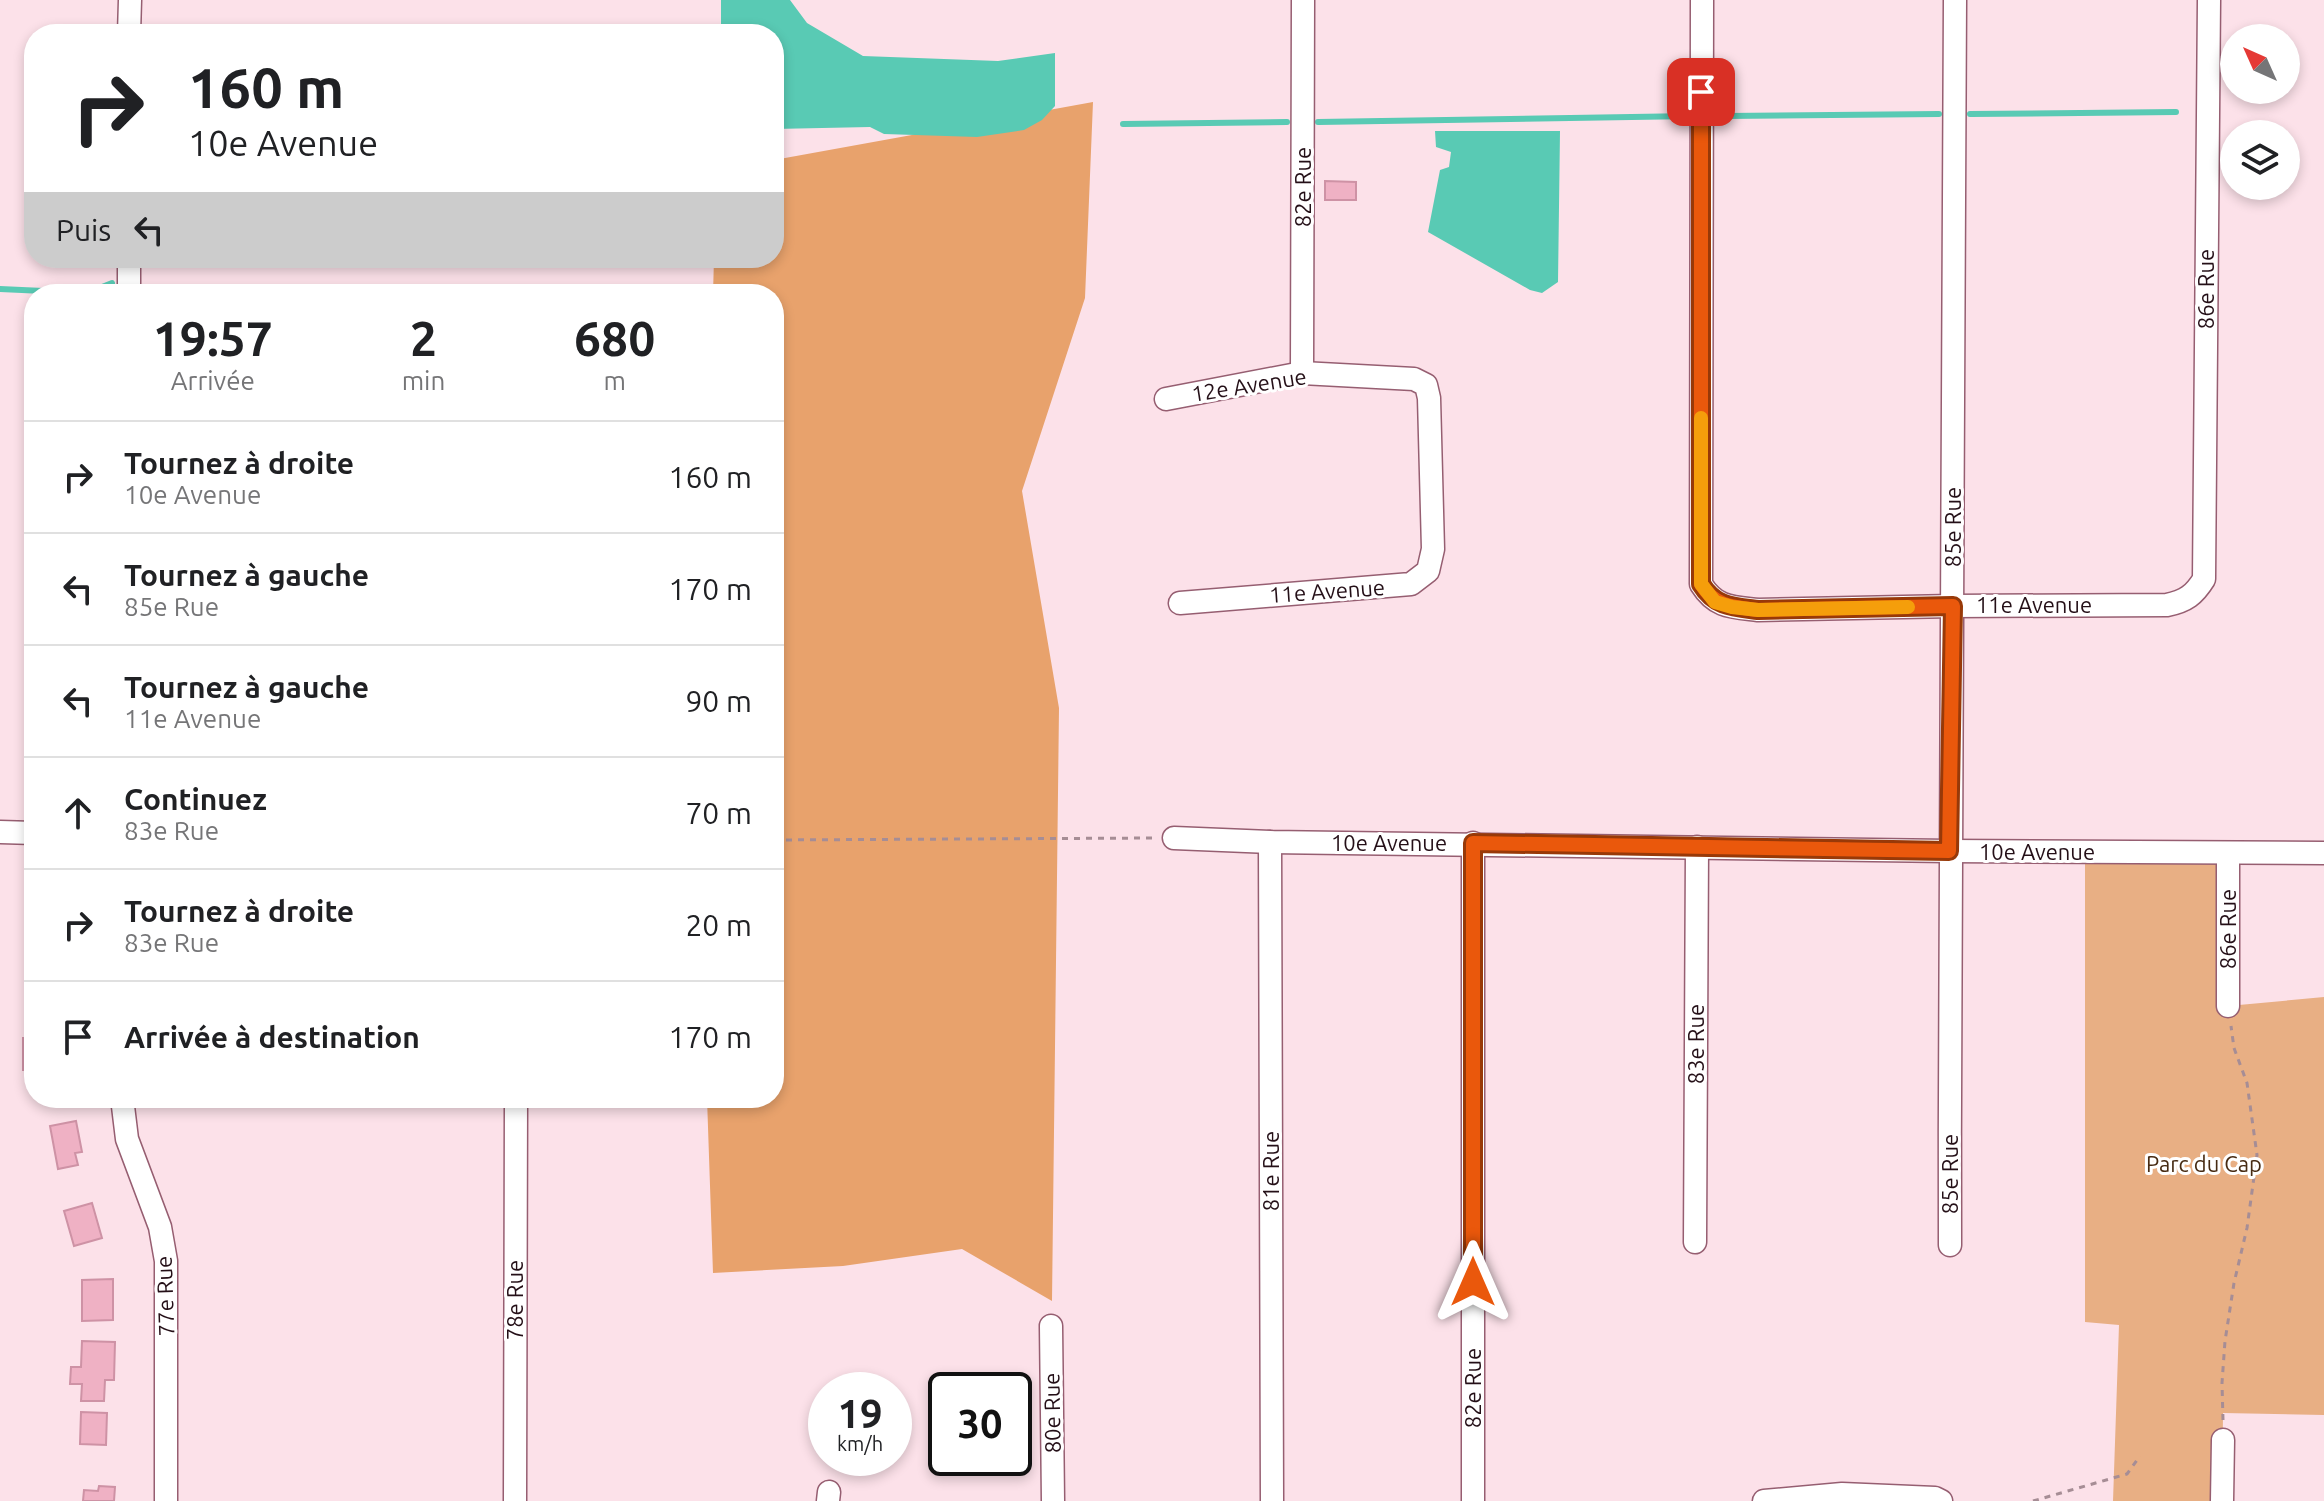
<!DOCTYPE html>
<html lang="fr">
<meta charset="utf-8">
<style>
body{margin:0;font-family:Ubuntu,sans-serif;background:#f2f2f2;color:#202124;height:100vh;display:flex;flex-direction:column;font-size:30px;white-space:nowrap}
*{box-sizing:border-box;margin:0}
p{font-size:26px;color:#757577}
.icon{flex:none;width:44px;height:44px;fill:none;stroke:currentColor;stroke-width:2;stroke-linecap:round;stroke-linejoin:round}
.map{position:relative;flex:1;overflow:hidden}
.sheet{position:absolute;left:24px;top:284px;width:760px;height:824px;display:flex;flex-direction:column;background:#fff;border-radius:32px;box-shadow:0 4px 12px #0003}
.sheet>*{flex:none}
.hud{position:absolute;left:24px;top:24px;width:760px;height:244px;border-radius:32px;box-shadow:0 4px 12px #0003;background:#fff;color:#202124;overflow:hidden}
.needle{width:52px;rotate:315deg}
.buttons{position:absolute;left:2220px;top:24px;display:grid;gap:16px}
.buttons a{display:grid;place-items:center;width:80px;height:80px;border-radius:50%;background:#fff;box-shadow:0 4px 12px #0003;font-size:40px}
.speed{position:absolute;left:808px;top:1372px;display:flex;gap:16px;font-size:40px;font-weight:700;text-align:center}
.speed>*{display:grid;place-content:center;width:104px;height:104px;border-radius:50%;background:#fff;box-shadow:0 4px 12px #0003;line-height:1}
.speed small{font-size:20px;font-weight:400}
.speed .limit{border:4px solid #111;border-radius:12px;background:#fff;color:#111}
.pin{position:absolute;display:grid;place-items:center;width:68px;height:68px;color:#fff;margin:-34px;border-radius:16px;box-shadow:0 4px 12px #0006}
.me{position:absolute;width:88px;margin:-44px;rotate:0deg;stroke-linejoin:round;filter:drop-shadow(0 0 6px #0008)}
.turn{display:flex;align-items:center;gap:28px;height:168px;padding:0 32px;font-size:36px}
.turn .icon{width:104px;height:104px;stroke-width:2.5}
.turn b{display:block;font-size:56px;line-height:68px}
.then{display:flex;align-items:center;height:76px;padding:0 32px;background:#0003;gap:16px;font-size:30px}
.eta{display:flex;justify-content:space-evenly;align-items:center;height:136px;text-align:center}
.eta b{font-size:48px;font-weight:700;line-height:56px}
ul{padding:0;list-style:none}
li{display:flex;align-items:center;gap:24px;height:112px;padding:0 32px;border-top:2px solid #e0e0e0}
li div{flex:1}
li b{display:block;font-size:30px}
li em{font-style:normal}
.map>svg:first-child{display:block}
.green{fill:#e8af84}
.forest{fill:#e8a26c}
.water{fill:#59cab4}
.lines{fill:none;stroke-linecap:round;stroke-linejoin:round}
.stream{stroke:#59cab4;stroke-width:6}
.building{fill:#efb1c4;stroke:#ce92a5;stroke-width:2}
.minor-casing{stroke:#965e71;stroke-width:25}
.path{stroke:#a68d95;stroke-width:3;stroke-dasharray:6 6;stroke-linecap:butt}
.minor{stroke:#fff;stroke-width:22}
.route-casing{stroke:#983908;stroke-width:20}
.route{stroke:#ea580c;stroke-width:14}
.slow{stroke:#f59e0b;stroke-width:14}
.labels{text-anchor:middle;stroke-width:6;stroke-linejoin:round;paint-order:stroke}
.street-label{font-size:22px;fill:#240f17;stroke:#fff}
.park-label{font-size:22px;fill:#472b13;stroke:#fff}
</style>
<div class="map">
<svg width="2324" height="1501" viewBox="0 0 2324 1501">
<rect width="100%" height="100%" fill="#fce1e9"/>
<path class="green" d="M2085,852L2228,853V1006L2324,997V1415L2223,1413L2222,1501H2113L2119,1325L2085,1322Z"/>
<path class="forest" d="M1093,102L1085,298L1022,491L1059,708L1052,1301L962,1249L843,1266L713,1273L707,1098H774V294H713L714,258H774V160Z"/>
<g class="water">
<path d="M721,0H790L807,23L863,56L998,61L1055,53V106L1042,120L1024,130L977,137L884,134L870,127L774,129V34H721Z"/>
<path d="M1435,131H1560L1558,282L1542,293L1530,290L1428,232L1440,170L1449,167L1451,152L1436,147Z"/>
</g>
<g class="lines">
<g class="stream">
<path d="M1970,114L2176,112"/>
<path d="M1725,116L1939,114"/>
<path d="M1318,122L1693,116"/>
<path d="M1123,124L1287,122"/>
<path d="M535,258L728,265"/>
<path d="M147,259L152,258"/>
<path d="M0,289L87,293L112,283"/>
</g>
</g>
<g class="building">
<path d="M1325,181L1356,182V200H1325Z"/>
<path d="M27,427H34V449H26Z"/>
<rect x="26" y="735" width="8" height="19"/>
<path d="M34,921V939H28V922Z"/>
<path d="M31,1019H34V1070H23V1038H31Z"/>
<path d="M76,1121L82,1152L75,1153L78,1165L58,1169L50,1126Z"/>
<path d="M92,1203L102,1238L74,1246L64,1211Z"/>
<path d="M113,1279V1320L82,1321V1280Z"/>
<path d="M82,1341L115,1342L114,1380H105L104,1401H81L82,1384H70L71,1367H81Z"/>
<path d="M81,1412L107,1413L106,1445L80,1444Z"/>
<path d="M99,1486L115,1487L114,1501H83L84,1490L98,1491Z"/>
</g>
<g class="lines">
<g class="minor-casing">
<g id="minor">
<path d="M1702,0L1701,584C1716,608 1732,607 1758,610L1953,606L2167,605C2186,601 2194,595 2204,579L2209,0"/>
<path d="M129,34L130,0"/>
<path d="M129,258V294"/>
<path d="M1302,373L1303,0"/>
<path d="M1166,399L1302,373L1414,379L1426,385L1429,398L1433,549L1428,571L1411,584L1180,603"/>
<path d="M0,832L34,833"/>
<path d="M1174,838L1270,842L1949,851L2324,853"/>
<path d="M1270,842L1272,1501"/>
<path d="M1473,843V1501"/>
<path d="M2228,853V1006"/>
<path d="M122,1098L127,1139L160,1227L166,1261V1501"/>
<path d="M1695,1242L1697,847"/>
<path d="M1950,1245C1949,830 1954,415 1955,0"/>
<path d="M1051,1326L1053,1501"/>
<path d="M515,1501L516,1098"/>
<path d="M828,1501L829,1492"/>
<path d="M1764,1501L1842,1494L1935,1498L1941,1501"/>
<path d="M2222,1501L2223,1440"/>
</g>
</g>
<g class="path">
<path d="M774,840L1154,838"/>
<path d="M2223,1420L2222,1383L2225,1341L2234,1283L2247,1228L2257,1155L2247,1083L2234,1048L2231,1026"/>
<path d="M2033,1501L2127,1474L2140,1456"/>
</g>
<use href="#minor" class="minor"/>
</g>
<g class="lines">
<g class="route-casing">
<path id="route" d="M1473,1282V843L1949,851L1953,606L1758,610C1733,607 1715,607 1701,584V92"/>
</g>
<use href="#route" class="route"/>
<path class="slow" d="M1701,418V584L1715,602L1732,607L1758,610L1908,607"/>
</g>
<g class="labels">
<g class="street-label">
<text transform="translate(1303 187) rotate(-90)" y="8">82e Rue</text>
<text transform="translate(2206 289) rotate(-90)" y="8">86e Rue</text>
<text transform="translate(1249 385) rotate(-9)" y="8">12e Avenue</text>
<text transform="translate(1953 527) rotate(-90)" y="8">85e Rue</text>
<text transform="translate(1327 591) rotate(-4)" y="8">11e Avenue</text>
<text x="2034" y="613">11e Avenue</text>
<text x="1389" y="851">10e Avenue</text>
<text x="2037" y="860">10e Avenue</text>
<text transform="translate(2228 929) rotate(-90)" y="8">86e Rue</text>
<text transform="translate(1696 1044) rotate(-90)" y="8">83e Rue</text>
<text transform="translate(1271 1171) rotate(-90)" y="8">81e Rue</text>
<text transform="translate(1950 1174) rotate(-90)" y="8">85e Rue</text>
<text transform="translate(165 1296) rotate(-92)" y="8">77e Rue</text>
<text transform="translate(515 1300) rotate(-90)" y="8">78e Rue</text>
<text transform="translate(1473 1388) rotate(-90)" y="8">82e Rue</text>
<text transform="translate(1052 1413) rotate(-91)" y="8">80e Rue</text>
</g>
<g class="park-label">
<text x="2204" y="1172">Parc du Cap</text>
</g>
</g>
</svg>
<div class="buttons">
<a><svg class="needle" viewBox="-14 -14 28 28"><path d="M0-13l5 13h-10z" fill="#e53935"/><path d="M0 13l5-13h-10z" fill="#757577"/></svg></a>
<a><svg class="icon" aria-label="layers" viewBox="0 0 24 24"><path d="M12 4l9 5-9 5-9-5zM3 14l9 5 9-5"/></svg></a>
</div>
<div class="speed"><div>19<small>km/h</small></div><div class="limit">30</div></div>
<div class="pin" style="left:1701px;top:92px;background:#d93025"><svg class="icon" aria-label="arrive" viewBox="0 0 24 24"><path d="M6 21V4h12l-3 4 3 4H6"/></svg></div>
<svg class="me" style="left:1473px;top:1282px" viewBox="-20 -20 40 40"><path d="M0-17L14 15 0 8-14 15z" fill="#ea580c" stroke="#fff" stroke-width="4"/></svg>
<div class="hud">
<div class="turn"><svg class="icon" aria-label="right" viewBox="0 0 24 24"><path d="M7 20v-9h11M14 6l5 5-5 5"/></svg><div><b>160 m</b>10e Avenue</div></div>
<div class="then">Puis<svg class="icon" aria-label="left" viewBox="0 0 24 24"><path d="M17 20v-9H6M10 6l-5 5 5 5"/></svg></div>
</div>
<section class="sheet">
<div class="eta">
<div><b>19:57</b><p>Arrivée</p></div>
<div><b>2</b><p>min</p></div>
<div><b>680</b><p>m</p></div>
</div>
<ul>
<li><svg class="icon" aria-label="right" viewBox="0 0 24 24"><path d="M7 20v-9h11M14 6l5 5-5 5"/></svg><div><b>Tournez à droite</b><p>10e Avenue</p></div><em>160 m</em></li>
<li><svg class="icon" aria-label="left" viewBox="0 0 24 24"><path d="M17 20v-9H6M10 6l-5 5 5 5"/></svg><div><b>Tournez à gauche</b><p>85e Rue</p></div><em>170 m</em></li>
<li><svg class="icon" aria-label="left" viewBox="0 0 24 24"><path d="M17 20v-9H6M10 6l-5 5 5 5"/></svg><div><b>Tournez à gauche</b><p>11e Avenue</p></div><em>90 m</em></li>
<li><svg class="icon" aria-label="ahead" viewBox="0 0 24 24"><path d="M12 20V5M6 11l6-6 6 6"/></svg><div><b>Continuez</b><p>83e Rue</p></div><em>70 m</em></li>
<li><svg class="icon" aria-label="right" viewBox="0 0 24 24"><path d="M7 20v-9h11M14 6l5 5-5 5"/></svg><div><b>Tournez à droite</b><p>83e Rue</p></div><em>20 m</em></li>
<li><svg class="icon" aria-label="arrive" viewBox="0 0 24 24"><path d="M6 21V4h12l-3 4 3 4H6"/></svg><div><b>Arrivée à destination</b></div><em>170 m</em></li>
</ul>
</section>
</div>
